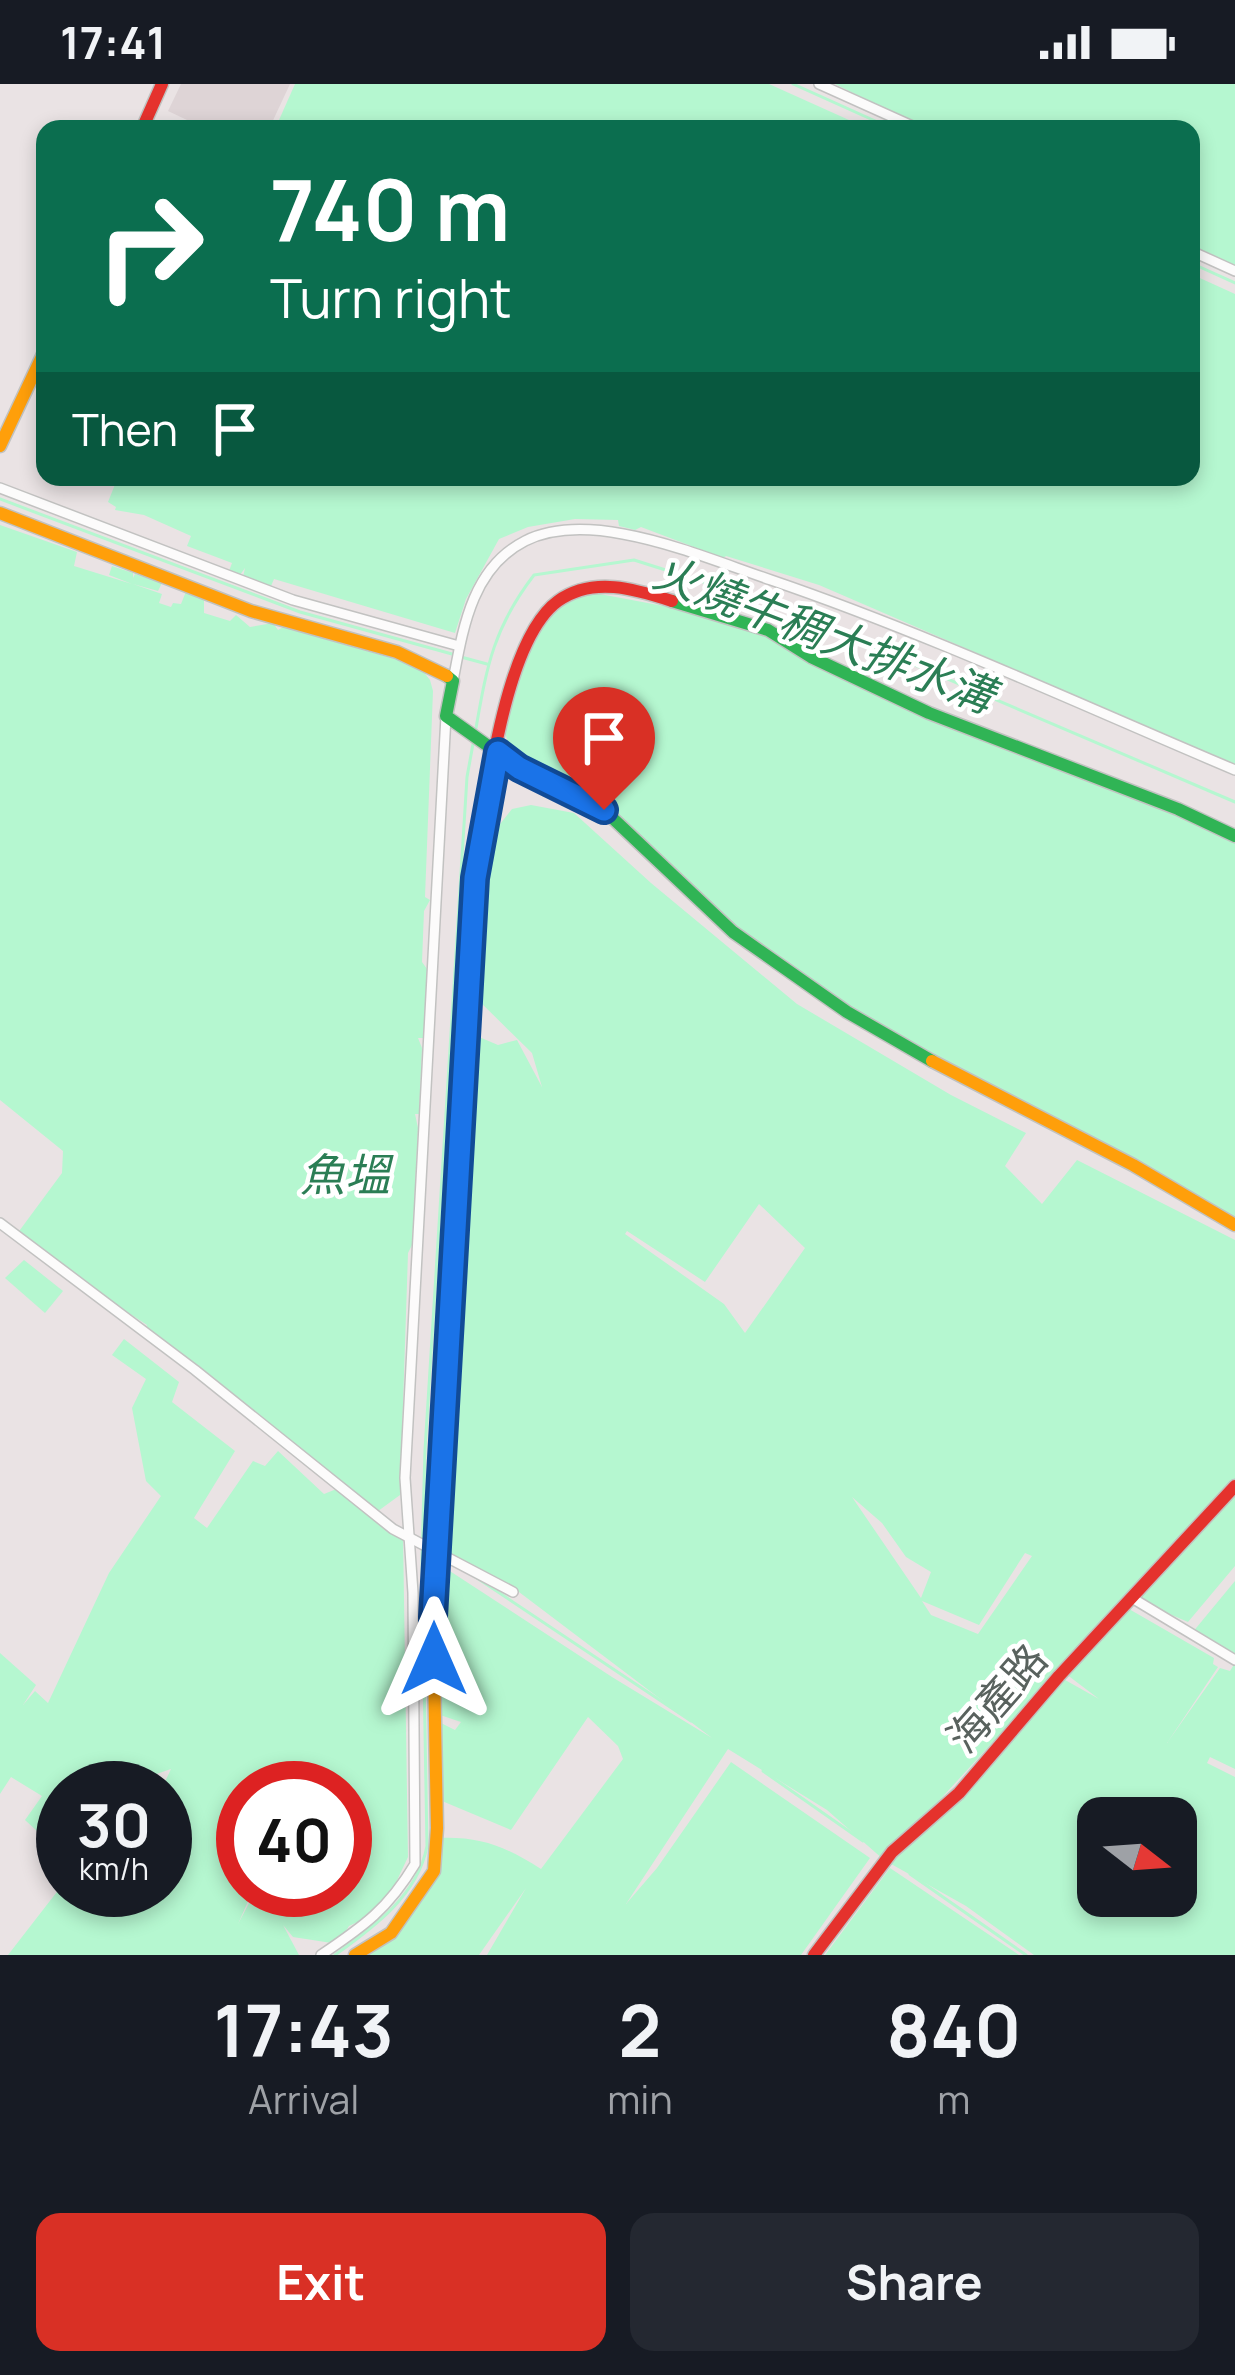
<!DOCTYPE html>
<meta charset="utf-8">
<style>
body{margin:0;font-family:Manrope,"Noto Sans TC",sans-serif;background:#242831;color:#f1f3f6;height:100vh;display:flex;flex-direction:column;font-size:45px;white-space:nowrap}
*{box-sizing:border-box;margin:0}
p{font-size:39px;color:#9ea1a6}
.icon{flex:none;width:66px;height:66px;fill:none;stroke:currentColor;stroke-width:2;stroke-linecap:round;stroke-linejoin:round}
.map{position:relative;height:1871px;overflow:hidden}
.sheet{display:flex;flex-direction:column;background:#171b24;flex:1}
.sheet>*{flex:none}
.guide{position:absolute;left:36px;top:36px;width:1164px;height:366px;border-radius:24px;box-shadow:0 6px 18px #0003;background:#0b6e4f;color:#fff;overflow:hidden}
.needle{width:78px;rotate:107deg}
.controls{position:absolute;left:1077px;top:1713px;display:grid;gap:24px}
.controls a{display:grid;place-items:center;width:120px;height:120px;border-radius:24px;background:#171b24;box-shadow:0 6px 18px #0003;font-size:60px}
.speed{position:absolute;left:36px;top:1677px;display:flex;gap:24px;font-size:60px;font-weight:700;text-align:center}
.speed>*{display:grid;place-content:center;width:156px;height:156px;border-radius:50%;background:#171b24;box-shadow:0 6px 18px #0003;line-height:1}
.speed small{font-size:30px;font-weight:400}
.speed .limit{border:18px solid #d22;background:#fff;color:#111}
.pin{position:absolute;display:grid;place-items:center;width:102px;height:102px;color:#fff;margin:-123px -51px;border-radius:50% 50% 50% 0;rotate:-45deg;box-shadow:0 0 12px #0007}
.pin .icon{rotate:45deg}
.me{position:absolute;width:132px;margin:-66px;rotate:0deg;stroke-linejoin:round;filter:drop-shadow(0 0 9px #0008)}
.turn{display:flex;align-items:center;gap:42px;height:252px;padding:0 36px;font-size:54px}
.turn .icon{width:156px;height:156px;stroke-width:2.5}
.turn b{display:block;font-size:84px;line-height:102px}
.then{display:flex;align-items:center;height:114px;padding:0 36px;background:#0003;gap:24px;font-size:45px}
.eta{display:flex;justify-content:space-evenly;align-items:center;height:204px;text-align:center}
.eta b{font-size:72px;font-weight:700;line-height:84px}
.primary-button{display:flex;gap:24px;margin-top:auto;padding:24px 36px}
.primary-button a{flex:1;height:138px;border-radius:24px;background:#d93025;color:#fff;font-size:48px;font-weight:700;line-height:138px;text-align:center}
.primary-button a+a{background:#242831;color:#f1f3f6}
.status{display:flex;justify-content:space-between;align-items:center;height:84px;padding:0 60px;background:#171b24;direction:ltr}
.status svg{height:33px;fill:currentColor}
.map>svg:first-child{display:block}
.education{fill:#ded4d6}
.water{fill:#b5f7d0;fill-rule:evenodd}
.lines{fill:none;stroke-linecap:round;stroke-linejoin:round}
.stream{stroke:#b5f7d0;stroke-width:3}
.street-casing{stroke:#c2c2c1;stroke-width:12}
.fast-casing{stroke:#c1c2c0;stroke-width:15}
.slow-casing{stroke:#c1c2c0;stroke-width:15}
.jam-casing{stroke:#c1c2c0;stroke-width:15}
.street{stroke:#fcfbfb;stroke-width:9}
.fast{stroke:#30b455;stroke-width:12}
.slow{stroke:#ff9f0a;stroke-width:12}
.jam{stroke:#e5322d;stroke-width:12}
.route-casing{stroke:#114b97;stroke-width:30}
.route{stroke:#1a73e8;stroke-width:21}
.labels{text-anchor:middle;stroke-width:9;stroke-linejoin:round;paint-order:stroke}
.street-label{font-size:42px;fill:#59625e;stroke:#fff}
.water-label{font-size:45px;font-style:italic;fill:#2b7e55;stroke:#fff}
</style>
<div class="status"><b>17:41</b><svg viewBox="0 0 49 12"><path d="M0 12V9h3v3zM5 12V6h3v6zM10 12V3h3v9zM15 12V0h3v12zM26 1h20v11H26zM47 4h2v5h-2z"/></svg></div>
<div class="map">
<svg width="1235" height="1871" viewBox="0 0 1235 1871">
<rect width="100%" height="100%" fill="#eae3e4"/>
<path class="education" d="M181,0H290L269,45H206L168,27Z"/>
<g class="water">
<path d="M295,0H769L869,45H275Z"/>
<path d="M835,0H1235V181L1227,182L1191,165V45H926Z"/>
<path d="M1191,190L1235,210V681L1226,682L1088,617L1085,621L1053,602L1049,604L1041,597L819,501L726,472L723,474L641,443L635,446L619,442L618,436L575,435L528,443L499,455L466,515L455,549L274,495L271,502L243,493L245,484L240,491L229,487L232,479L187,462L191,452L144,431L115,426L116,423L108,418L118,393H1191Z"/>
<path d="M0,441L77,468L74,482L132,500L109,491L112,482L133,489V494L135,490L162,499L158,507L133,500L162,510L159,519L171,523L173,519L181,520L187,505L204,515V529L230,537L236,531L250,543L273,539L278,546L283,543L419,582L430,596L433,607L425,813L430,816L424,827L422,878L427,885L424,954H418L422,964L419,1030H415L418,1044L412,1161L408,1169L400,1411L374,1430L403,1451L408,1773L383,1826L349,1842L338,1860L293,1853L283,1841L299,1871H8L63,1800V1806H165V1704H162L171,1685L133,1698V1704H63V1771L25,1736L42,1712L11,1693L0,1710V1569L36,1601L23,1621L35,1607L48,1619L109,1489L161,1412L146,1397L132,1324L146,1295L112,1271L124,1255L179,1298L172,1318L235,1367L194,1434L207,1444L253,1377L265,1382L278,1367L324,1410L339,1404L349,1410L143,1253L147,1241L14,1154L62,1089L63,1067L0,1016ZM243,1704H345V1806H256L238,1840L253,1806H243Z"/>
<path d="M589,508L701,529L769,550L812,578L1235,756V1141L880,948L753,855L747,862L584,710L510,668L502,636L520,568L544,532Z"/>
<path d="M531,721L574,729L651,799L797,920L951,1011L1026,1049L1005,1082L1042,1120L1077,1076L1235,1156V1482L1188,1538L1132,1514L1062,1583L900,1759L952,1713L1058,1592L1099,1615L1066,1590L1129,1525L1214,1574L1213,1580L1218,1583L1167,1659L1220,1584L1230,1587L1235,1579V1685L1210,1673L1207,1679L1235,1693V1871H1034L966,1822L884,1776L827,1726L728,1665L626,1820L657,1784L731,1678L870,1774L801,1871H487L526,1804L479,1871H357L391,1849L431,1792L437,1754C480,1752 505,1762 541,1785L623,1675L618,1662L588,1633L511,1746L442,1717L441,1639L455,1646L461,1638L440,1631L436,1478L612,1593L712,1654L519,1508L442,1471L472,950L498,961L517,956L542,1003L532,969L474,912L475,877L470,873L488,755L512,725ZM759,1120L805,1164L745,1249L724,1220L625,1150L627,1147L705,1198ZM852,1413L882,1439L906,1473L931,1488L921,1514ZM1025,1469L1032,1472L978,1550L931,1531L922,1517L979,1541ZM1098,1734H1176V1812H1098Z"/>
<path d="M24,1176L63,1207L45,1229L5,1194Z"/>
<path d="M1235,1497V1577L1192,1549Z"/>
<path d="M890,1784L1019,1871H825Z"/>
</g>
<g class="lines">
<g class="stream">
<path d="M793,0L893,45"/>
<path d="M1191,179L1235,199"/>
<path d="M0,415L300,528L452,570"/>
<path d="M461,573L487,580"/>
<path d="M476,644C487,581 494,543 534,491L634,476L770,519L1235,718"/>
<path d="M474,1492L691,1637"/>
<path d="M763,1687L863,1757"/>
<path d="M910,1790L1026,1871"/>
<path d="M335,1871C374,1843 418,1811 427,1762L422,1474L425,1366L467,693L473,660"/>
</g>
<g class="street-casing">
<g id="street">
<path d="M819,0L919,45"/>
<path d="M1191,167L1235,187"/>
<path d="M0,404L293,516L459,562"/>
<path d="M453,597C463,544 472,484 525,457C555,442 591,444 623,450C673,459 724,480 771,496C929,550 1081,621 1235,686"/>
<path d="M0,1139L195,1286L393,1445L513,1508"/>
<path d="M1132,1514L1235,1576"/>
<path d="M321,1871C364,1842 388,1825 415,1780L413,1509L405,1394L446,632"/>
</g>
</g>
<g class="fast-casing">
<g id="fast">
<path d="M672,517L768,546L811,573L929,629L1178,725L1235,752"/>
<path d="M447,592L453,597L446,632L519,684L604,726L733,848L847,928L932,977"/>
</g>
</g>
<g class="slow-casing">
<g id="slow">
<path d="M0,362L45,266"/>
<path d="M0,429L251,527L397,568L447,592"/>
<path d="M932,977L1133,1081L1235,1141"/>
<path d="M355,1871L391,1849L434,1787L437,1744L433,1533L461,1034"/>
</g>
</g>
<g class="jam-casing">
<g id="jam">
<path d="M142,45L162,0"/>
<path d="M461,1034C467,930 475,577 558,517C593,492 635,505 672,517"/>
<path d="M814,1871L892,1768L959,1709L1059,1592L1235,1402"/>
</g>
</g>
<use href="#street" class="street"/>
<use href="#fast" class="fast"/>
<use href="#slow" class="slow"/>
<use href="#jam" class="jam"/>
</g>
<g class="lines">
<g class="route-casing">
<path id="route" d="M434,1575L433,1533L475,794L498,668L519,684L604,726"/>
</g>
<use href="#route" class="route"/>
</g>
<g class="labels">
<g class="street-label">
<text transform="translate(997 1614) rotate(-49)" y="15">海產路</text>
</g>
<g class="water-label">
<text transform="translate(824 550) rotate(21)" y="16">火燒牛稠大排水溝</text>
<text x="345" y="1107">魚塭</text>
</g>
</g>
</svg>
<div class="controls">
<a><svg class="needle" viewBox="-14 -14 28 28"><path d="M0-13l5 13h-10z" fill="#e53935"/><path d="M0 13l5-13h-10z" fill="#9ea1a6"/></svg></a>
</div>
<div class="speed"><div>30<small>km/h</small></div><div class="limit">40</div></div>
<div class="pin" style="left:604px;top:726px;background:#d93025"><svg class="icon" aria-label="arrive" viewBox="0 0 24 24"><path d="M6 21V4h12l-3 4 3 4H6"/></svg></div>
<svg class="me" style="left:434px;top:1575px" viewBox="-20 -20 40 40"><path d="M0-17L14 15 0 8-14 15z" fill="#1a73e8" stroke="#fff" stroke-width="4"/></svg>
<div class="guide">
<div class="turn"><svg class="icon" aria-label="right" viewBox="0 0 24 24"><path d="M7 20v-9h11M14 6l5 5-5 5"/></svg><div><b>740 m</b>Turn right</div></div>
<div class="then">Then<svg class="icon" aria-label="arrive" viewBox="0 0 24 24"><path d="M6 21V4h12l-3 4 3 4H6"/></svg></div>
</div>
</div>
<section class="sheet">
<div class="eta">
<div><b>17:43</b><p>Arrival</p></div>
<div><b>2</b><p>min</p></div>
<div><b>840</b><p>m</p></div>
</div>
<div class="primary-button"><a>Exit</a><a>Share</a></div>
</section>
